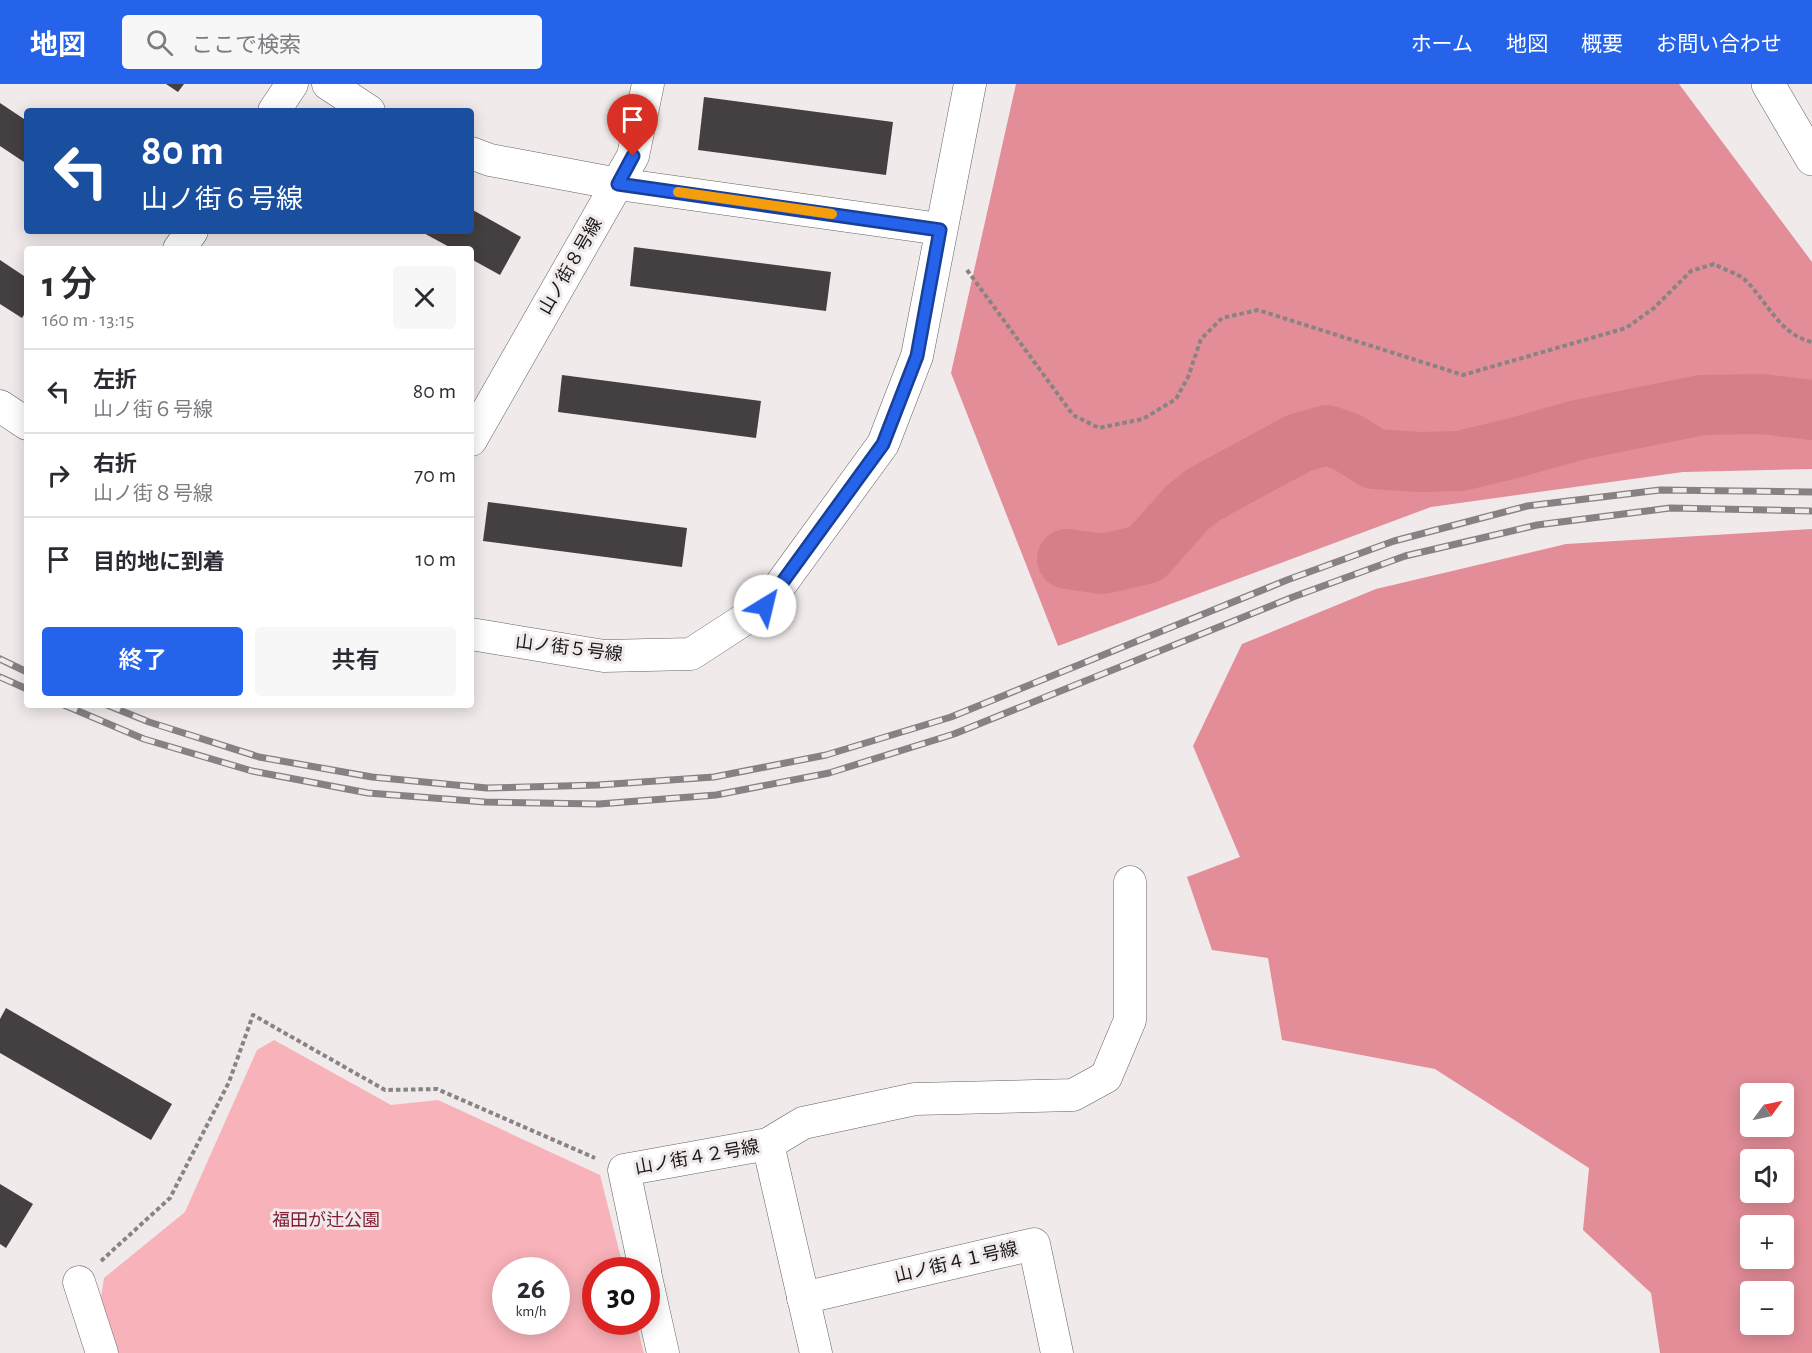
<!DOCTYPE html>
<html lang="ja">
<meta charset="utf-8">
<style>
body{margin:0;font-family:"Alegreya Sans","Noto Sans JP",sans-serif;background:#f7f7f7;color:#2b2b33;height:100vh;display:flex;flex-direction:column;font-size:22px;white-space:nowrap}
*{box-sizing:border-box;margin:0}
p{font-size:20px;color:#7c7c81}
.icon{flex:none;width:33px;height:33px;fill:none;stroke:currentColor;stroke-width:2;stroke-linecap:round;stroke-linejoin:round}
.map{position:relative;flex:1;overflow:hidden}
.panel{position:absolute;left:24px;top:162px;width:450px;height:462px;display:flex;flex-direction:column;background:#fff;border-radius:6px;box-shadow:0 3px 15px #0003}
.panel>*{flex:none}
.guide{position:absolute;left:24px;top:24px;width:450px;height:126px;border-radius:6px;box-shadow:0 3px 15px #0003;background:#1a4fa0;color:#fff;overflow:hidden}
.needle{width:39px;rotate:57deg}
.buttons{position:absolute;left:1740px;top:999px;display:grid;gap:12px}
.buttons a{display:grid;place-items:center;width:54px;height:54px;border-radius:6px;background:#fff;box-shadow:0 3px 15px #0003;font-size:30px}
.speed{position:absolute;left:492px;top:1173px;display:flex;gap:12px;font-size:30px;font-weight:700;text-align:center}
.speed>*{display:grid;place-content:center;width:78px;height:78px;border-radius:50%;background:#fff;box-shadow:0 3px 15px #0003;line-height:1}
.speed small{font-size:15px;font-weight:400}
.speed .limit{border:9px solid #d22;background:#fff;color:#111}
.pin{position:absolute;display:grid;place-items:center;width:51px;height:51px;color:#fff;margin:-62px -26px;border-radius:50% 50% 50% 0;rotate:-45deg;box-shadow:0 0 6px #0007}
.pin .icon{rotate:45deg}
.me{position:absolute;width:66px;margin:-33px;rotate:36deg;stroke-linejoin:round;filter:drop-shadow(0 0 4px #0008)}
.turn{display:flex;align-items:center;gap:21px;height:126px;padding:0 18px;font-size:27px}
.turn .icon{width:78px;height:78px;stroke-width:2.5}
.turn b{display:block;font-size:42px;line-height:51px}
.round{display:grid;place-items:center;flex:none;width:63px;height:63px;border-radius:6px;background:#f7f7f7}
.head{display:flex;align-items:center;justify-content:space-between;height:102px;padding:0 18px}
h1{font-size:36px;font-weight:600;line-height:45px}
.primary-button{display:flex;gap:12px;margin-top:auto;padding:12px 18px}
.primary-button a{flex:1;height:69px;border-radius:6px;background:#2563eb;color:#fff;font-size:24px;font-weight:600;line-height:69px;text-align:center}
.primary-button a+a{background:#f7f7f7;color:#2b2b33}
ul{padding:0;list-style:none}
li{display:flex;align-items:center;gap:18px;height:84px;padding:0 18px;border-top:2px solid #e1e1e2}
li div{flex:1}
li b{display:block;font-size:22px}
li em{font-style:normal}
header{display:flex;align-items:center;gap:36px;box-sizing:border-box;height:84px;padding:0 30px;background:#2563eb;color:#fff}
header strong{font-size:28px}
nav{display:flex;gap:33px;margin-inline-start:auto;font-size:21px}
.search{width:420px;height:54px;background:#f7f7f7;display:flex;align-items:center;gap:15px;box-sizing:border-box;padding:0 21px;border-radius:6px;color:#7c7c81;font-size:22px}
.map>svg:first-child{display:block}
.green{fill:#f8b2b9;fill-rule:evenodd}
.forest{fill:#e38d98;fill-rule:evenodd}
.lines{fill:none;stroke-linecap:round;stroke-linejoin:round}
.river{stroke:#d57f8a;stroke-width:60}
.building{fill:#443f40}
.minor-casing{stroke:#666161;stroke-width:33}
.motorway-casing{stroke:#666161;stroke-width:34}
.path{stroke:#888484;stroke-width:4;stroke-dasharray:4.5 3;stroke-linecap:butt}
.minor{stroke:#fff;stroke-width:32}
.motorway{stroke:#fff;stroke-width:33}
.rail-casing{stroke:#868182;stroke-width:7}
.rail{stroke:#f0eaea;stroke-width:4.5;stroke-dasharray:14;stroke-linecap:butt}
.route-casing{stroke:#184099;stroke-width:15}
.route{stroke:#2563eb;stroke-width:10}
.slow{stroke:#f59e0b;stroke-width:10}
.labels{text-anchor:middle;stroke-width:6;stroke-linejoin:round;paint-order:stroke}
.street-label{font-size:18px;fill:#1b1819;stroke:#f0eaea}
.park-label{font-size:18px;fill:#821d35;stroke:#f0eaea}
</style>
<header>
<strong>地図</strong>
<div class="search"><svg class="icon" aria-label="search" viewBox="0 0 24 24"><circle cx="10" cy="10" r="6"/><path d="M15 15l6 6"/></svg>ここで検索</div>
<nav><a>ホーム</a><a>地図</a><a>概要</a><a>お問い合わせ</a></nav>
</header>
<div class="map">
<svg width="1812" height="1269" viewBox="0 0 1812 1269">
<rect width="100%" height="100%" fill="#f0eaea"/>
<path class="green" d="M274,956L391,1021L438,1016L600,1091L624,1186H596V1238H636L644,1269H119L100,1220L104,1194L185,1128L257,966ZM506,1186H556V1238H506Z"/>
<g class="forest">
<path d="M1016,0H1679L1812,178V385L1683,388L1431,423L1058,562L951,289Z"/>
<path d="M1812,445V1269H1660L1651,1209L1583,1146L1589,1084L1435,985L1282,956L1268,874L1212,866L1187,793L1240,773L1193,662L1242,560L1376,505L1566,460ZM1750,1010H1784V1042H1750ZM1750,1076H1784V1108H1750ZM1750,1142H1784V1174H1750ZM1750,1208H1784V1240H1750Z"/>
</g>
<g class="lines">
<path class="river" d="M1067,475L1103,480L1146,470L1187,424L1203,411L1299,359L1327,351L1347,358L1374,375L1420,378L1460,377L1514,364L1578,346L1702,321L1762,320L1812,326"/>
</g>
<g class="building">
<path d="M166,0H184L178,8Z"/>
<path d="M704,13L893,38L886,91L698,66Z"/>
<path d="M0,19L27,37V80L0,62Z"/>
<path d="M471,125L521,153L500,191L471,175V165H453L420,147H471Z"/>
<path d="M634,163L831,188L826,227L630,202Z"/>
<path d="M0,176L27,194V226L22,234L0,220Z"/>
<path d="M562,291L761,317L756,354L558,328Z"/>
<path d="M488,418L687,444L682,483L483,457Z"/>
<path d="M6,924L172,1020L151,1056L0,969V935Z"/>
<path d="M0,1100L33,1120L6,1164L0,1160Z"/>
</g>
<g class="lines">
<g class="minor-casing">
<g id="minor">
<path d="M328,0L369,27"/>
<path d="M274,27L292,0"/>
<path d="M471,69L490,76L618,100L940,145"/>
<path d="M179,165L192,147"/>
<path d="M0,322L27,340"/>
<path d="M471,356L633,72L648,0"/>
<path d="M471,550L604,572L691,570L765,522L883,360L917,272L970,0"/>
<path d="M768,1060L803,1039L915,1015L1073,1011L1106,993L1130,936V798"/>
<path d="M645,1186L624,1086L768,1060L816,1269"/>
<path d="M646,1193L663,1269"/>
<path d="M79,1198L102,1269"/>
<path d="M803,1214L1034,1160L1057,1269"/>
</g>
</g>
<g class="motorway-casing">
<path id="motorway" d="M1768,0L1812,75"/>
</g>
<g class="path">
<path d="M967,186L1073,331L1099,344L1143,335L1176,315L1188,293L1201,255L1222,234L1258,226L1463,291L1626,244L1654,224L1691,187L1714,180C1723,185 1736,189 1744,195C1767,216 1778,250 1812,258"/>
<path d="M101,1177L170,1114L229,998L253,931L385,1006L437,1005L595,1074"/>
</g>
<use href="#minor" class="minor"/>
<use href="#motorway" class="motorway"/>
<g class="rail-casing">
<g id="rail">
<path d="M0,575L27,588"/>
<path d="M0,593L27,605"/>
<path d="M64,621L144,655L252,687L368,709L485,718L599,720L716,711L829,689L954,650L1293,513L1405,472L1537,441L1670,424L1812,427"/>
<path d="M107,621L149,638L259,673L372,693L487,704L598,701L714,693L826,671L951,633L1287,496L1394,457L1527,422L1660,406L1812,408"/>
</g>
</g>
<use href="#rail" class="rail"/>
</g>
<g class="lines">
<g class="route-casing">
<path id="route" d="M633,72L618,100L940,146L917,272L883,360L765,522"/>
</g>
<use href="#route" class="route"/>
<path class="slow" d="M678,108L832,130"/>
</g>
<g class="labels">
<g class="street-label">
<text transform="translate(570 182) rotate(-60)" y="6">山ノ街８号線</text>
<text transform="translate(569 564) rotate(7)" y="6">山ノ街５号線</text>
<text transform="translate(697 1073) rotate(-10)" y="6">山ノ街４２号線</text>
<text transform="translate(956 1178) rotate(-13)" y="6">山ノ街４１号線</text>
</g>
<g class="park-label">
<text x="326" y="1142">福田が辻公園</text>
</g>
</g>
</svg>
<div class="buttons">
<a><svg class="needle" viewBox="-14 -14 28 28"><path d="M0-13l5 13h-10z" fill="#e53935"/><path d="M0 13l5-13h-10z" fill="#7c7c81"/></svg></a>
<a><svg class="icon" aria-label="sound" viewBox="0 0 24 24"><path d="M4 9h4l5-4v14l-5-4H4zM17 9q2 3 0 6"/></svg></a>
<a>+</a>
<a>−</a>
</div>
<div class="speed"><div>26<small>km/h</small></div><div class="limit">30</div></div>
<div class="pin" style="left:633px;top:72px;background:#d93025"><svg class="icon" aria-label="arrive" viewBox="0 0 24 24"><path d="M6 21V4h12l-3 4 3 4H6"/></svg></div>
<svg class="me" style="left:765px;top:522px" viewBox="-20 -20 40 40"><circle r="19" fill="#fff"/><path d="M0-13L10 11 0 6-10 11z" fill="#2563eb"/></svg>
<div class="guide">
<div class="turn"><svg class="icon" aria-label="left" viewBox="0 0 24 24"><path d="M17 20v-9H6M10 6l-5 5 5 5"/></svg><div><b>80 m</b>山ノ街６号線</div></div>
</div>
<section class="panel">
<div class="head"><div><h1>1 分</h1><p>160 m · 13:15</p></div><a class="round"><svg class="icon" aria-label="close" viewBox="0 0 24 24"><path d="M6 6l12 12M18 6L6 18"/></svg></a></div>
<ul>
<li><svg class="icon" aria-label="left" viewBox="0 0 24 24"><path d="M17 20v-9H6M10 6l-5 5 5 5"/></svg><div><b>左折</b><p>山ノ街６号線</p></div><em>80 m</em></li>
<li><svg class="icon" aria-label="right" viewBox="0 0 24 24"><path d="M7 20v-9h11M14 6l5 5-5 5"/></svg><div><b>右折</b><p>山ノ街８号線</p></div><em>70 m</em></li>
<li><svg class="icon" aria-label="arrive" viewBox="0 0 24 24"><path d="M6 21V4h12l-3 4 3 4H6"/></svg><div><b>目的地に到着</b></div><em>10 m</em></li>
</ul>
<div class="primary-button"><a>終了</a><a>共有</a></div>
</section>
</div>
